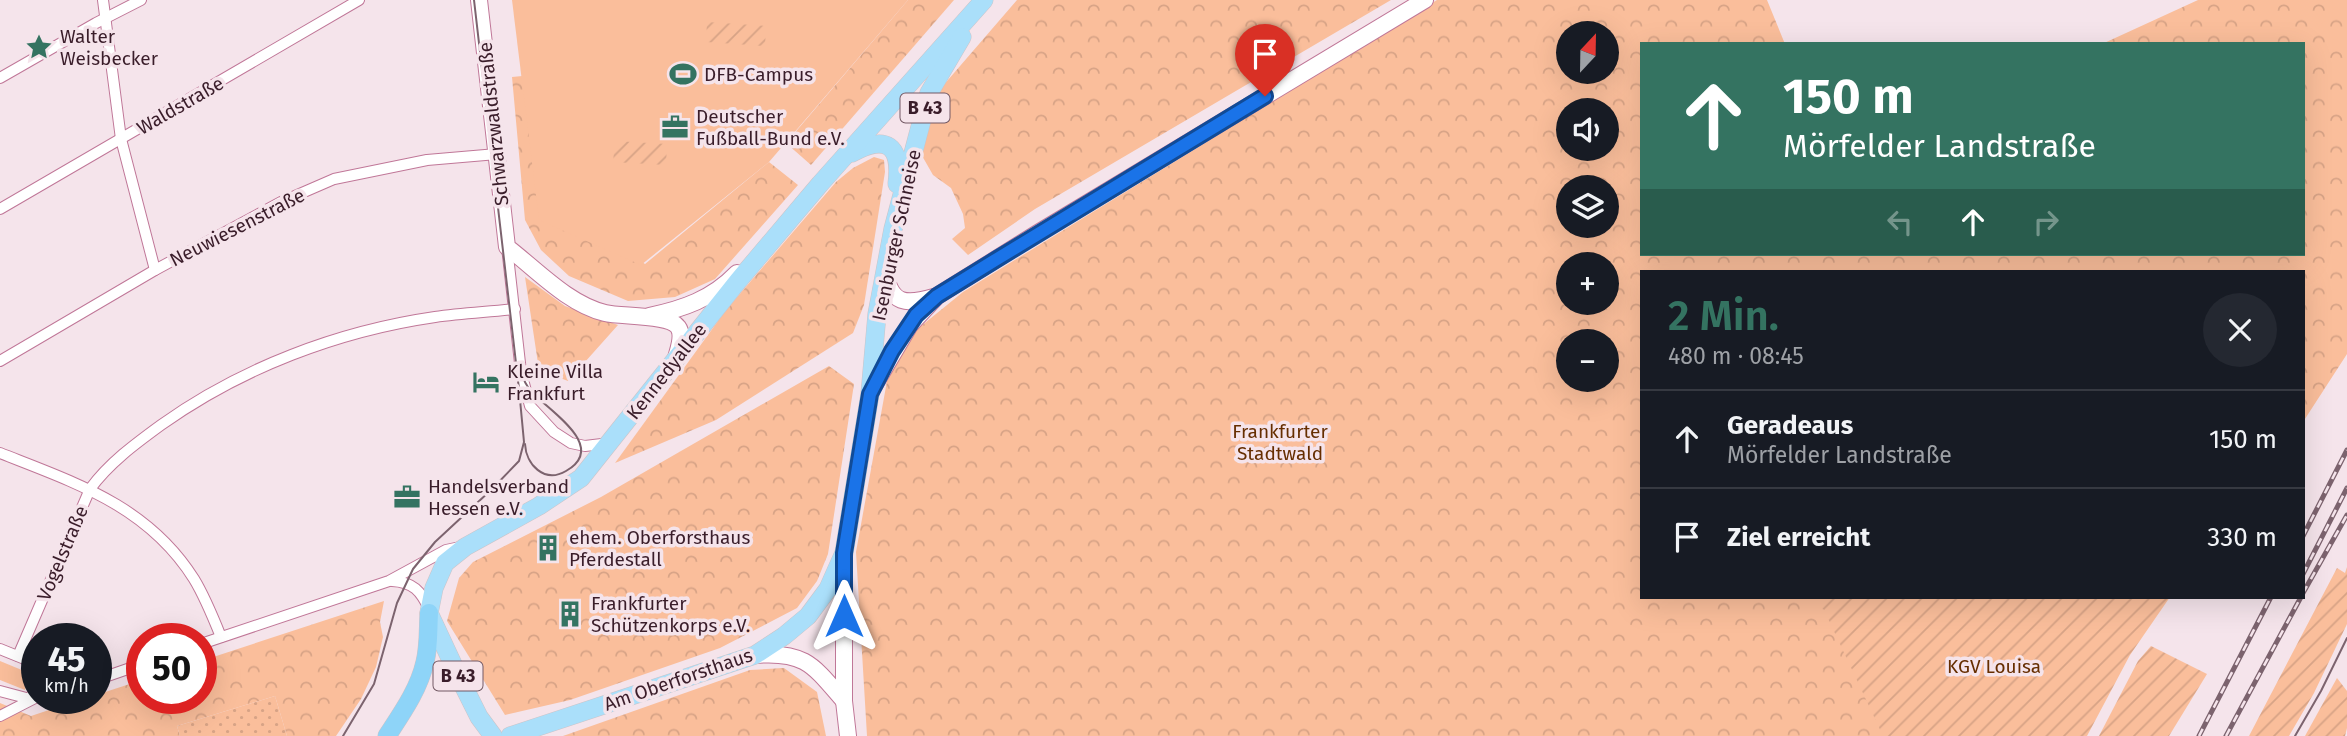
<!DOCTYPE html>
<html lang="de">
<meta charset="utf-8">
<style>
body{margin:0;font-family:"Fira Sans",sans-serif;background:#242831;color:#f1f3f6;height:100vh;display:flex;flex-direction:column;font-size:26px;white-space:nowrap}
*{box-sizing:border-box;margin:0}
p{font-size:23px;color:#9ea1a6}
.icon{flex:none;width:38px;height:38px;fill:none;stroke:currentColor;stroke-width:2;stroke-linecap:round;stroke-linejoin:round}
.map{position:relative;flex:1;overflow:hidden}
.side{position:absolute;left:1640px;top:270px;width:665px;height:329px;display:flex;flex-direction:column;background:#171b24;border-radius:0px;box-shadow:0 7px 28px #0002}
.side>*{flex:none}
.hud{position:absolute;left:1640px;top:42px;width:665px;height:214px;border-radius:0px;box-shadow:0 7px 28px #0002;background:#347361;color:#fff;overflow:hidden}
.needle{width:46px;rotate:22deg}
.tools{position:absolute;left:1556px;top:21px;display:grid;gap:14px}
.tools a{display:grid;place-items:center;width:63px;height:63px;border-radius:50%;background:#171b24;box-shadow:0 7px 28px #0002;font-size:35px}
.speed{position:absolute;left:21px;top:623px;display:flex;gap:14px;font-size:35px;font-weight:700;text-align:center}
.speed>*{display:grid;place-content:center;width:91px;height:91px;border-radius:50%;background:#171b24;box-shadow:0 7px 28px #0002;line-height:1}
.speed small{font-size:18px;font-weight:400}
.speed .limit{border:10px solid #d22;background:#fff;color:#111}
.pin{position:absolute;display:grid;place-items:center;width:60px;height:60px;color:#fff;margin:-72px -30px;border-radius:50% 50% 50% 0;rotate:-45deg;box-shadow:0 0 7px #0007}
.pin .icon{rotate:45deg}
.me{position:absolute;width:77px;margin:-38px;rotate:0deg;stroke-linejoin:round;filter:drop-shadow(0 0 5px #0008)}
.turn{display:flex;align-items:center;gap:24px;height:147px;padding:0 28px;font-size:32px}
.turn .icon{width:91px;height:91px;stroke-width:2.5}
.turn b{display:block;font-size:49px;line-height:60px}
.lanes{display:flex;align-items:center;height:66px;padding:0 28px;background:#0003;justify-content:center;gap:35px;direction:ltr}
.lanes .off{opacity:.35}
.round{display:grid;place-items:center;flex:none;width:74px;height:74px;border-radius:37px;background:#242831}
.summary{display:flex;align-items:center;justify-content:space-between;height:119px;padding:0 28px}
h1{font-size:42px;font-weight:600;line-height:52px;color:#347361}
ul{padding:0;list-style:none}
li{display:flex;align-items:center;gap:21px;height:98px;padding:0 28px;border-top:2px solid #363941}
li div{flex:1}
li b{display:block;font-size:26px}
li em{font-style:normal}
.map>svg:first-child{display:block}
.grass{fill:url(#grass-dots)}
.forest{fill:url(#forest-crowns);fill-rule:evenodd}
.park{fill:#fabe9b}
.garden{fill:url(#garden-furrows)}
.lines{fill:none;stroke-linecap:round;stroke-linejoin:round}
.minor-casing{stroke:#c07798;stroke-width:12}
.secondary-casing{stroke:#c07798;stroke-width:18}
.primary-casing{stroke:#ccc4c8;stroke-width:19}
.trunk-casing{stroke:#ccc4c8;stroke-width:19}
.minor{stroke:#fff;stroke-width:10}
.secondary{stroke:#fff;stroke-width:16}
.primary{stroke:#aadffa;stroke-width:18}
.trunk{stroke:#8ed4f8;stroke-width:18}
.tram{stroke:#7c636e;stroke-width:2}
.rail-casing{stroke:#7c636e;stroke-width:5}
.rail{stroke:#f5e4eb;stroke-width:2.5;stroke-dasharray:8;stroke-linecap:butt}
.route-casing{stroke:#114b97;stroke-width:18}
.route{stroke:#1a73e8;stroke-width:12}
.labels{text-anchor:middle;stroke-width:7;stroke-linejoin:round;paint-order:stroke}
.shield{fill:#f5e4eb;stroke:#725964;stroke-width:2}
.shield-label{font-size:18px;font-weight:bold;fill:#3a1d2a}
.poi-label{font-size:19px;fill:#3a1d2a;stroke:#f5e4eb;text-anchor:start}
.street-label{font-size:19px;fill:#3a1d2a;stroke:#f5e4eb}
.park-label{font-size:19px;fill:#662e00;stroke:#f5e4eb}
</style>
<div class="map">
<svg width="2347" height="736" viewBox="0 0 2347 736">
<defs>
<pattern id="grass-dots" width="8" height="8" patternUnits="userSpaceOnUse" patternTransform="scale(1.75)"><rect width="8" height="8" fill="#fabe9b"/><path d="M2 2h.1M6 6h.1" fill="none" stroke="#d7a386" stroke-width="1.8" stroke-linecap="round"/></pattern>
<pattern id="forest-crowns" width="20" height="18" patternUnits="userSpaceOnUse" patternTransform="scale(1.75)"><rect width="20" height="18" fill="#fabe9b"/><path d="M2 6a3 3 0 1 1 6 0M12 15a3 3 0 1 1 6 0" fill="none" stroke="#d7a386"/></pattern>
<pattern id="garden-furrows" width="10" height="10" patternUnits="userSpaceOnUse" patternTransform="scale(1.75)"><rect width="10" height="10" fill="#fabe9b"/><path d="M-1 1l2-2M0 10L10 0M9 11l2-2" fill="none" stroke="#d7a386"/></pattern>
</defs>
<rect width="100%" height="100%" fill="#f5e4eb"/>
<path class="grass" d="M275,696L287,736H180L177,726Z"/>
<g class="forest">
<path d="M908,0H954L811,165L786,143Z"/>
<path d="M1017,0H1391L1035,209L968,255L952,239L965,228L963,214L951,188L933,175L921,154L935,95Z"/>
<path d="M1437,0H1767L1785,44H1642V254H2303V44H2102L2198,0H2347V354L2303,422V271H1642V597H1819L1884,736H867L856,552L887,381L915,331L963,292ZM1568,33H1606V72H1568ZM1568,110H1606V149H1568ZM1568,187H1606V226H1568ZM1568,264H1606V303H1568ZM1568,341H1606V380H1568Z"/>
<path d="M543,74L565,206L645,264L769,162L798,185L715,279L675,297L628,301L569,276L541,250L525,220L512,77Z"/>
<path d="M874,157L884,160L885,172L864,305L853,333L716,420L615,463L726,310L836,182L853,168Z"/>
<path d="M525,277L565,306L618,325L568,381L539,370Z"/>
<path d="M829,366L854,384L828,554L817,581L797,608L720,648L570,700L505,715L447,621L459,578L473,562L601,497Z"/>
<path d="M384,601L380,622L383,637L376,667L361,699L336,736H287L275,696L177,726L180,736H0V703L31,716L85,698H96V695L142,680V698H201V661Z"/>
<path d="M784,668L817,692L826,736H563L750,670Z"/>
</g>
<g class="park">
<path d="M512,0H908L769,162L641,265L539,220Z"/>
<path d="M0,661L29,673L25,690L0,680Z"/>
</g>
<g class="garden">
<path d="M707,22L766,26L765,46L706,42Z"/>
<path d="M615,141L667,144L666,165L613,162Z"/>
<path d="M2347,567V624L2314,693L2289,736H2249L2337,568L2345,573Z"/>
<path d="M1818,597H2170L2130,655L2087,736H1883Z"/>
<path d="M2151,646L2207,674L2169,736H2099L2138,661Z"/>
<path d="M2337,678L2347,691V728L2345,736H2305Z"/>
</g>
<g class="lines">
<g class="minor-casing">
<g id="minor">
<path d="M103,0L121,139L155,270"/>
<path d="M0,78L96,23L141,0"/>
<path d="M0,209L359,0"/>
<path d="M507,247L521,372L530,406L554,432L571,443L585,446L610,443"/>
<path d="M0,361L155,270L281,202L334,179L427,160L497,154"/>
<path d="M0,453C76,483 148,506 194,579C205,597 213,617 221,637"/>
<path d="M392,581C413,582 421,591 429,609"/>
<path d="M201,644L389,581L446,550L460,547"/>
<path d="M0,649L37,664"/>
<path d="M18,656L90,489C109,463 135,444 161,425C241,368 338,331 435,317C462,313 489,312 515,309"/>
<path d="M96,680L142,664"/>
<path d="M0,691L30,699"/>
<path d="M30,699L37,684"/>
<path d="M0,716L37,697"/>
</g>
</g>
<g class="secondary-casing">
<g id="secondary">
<path d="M479,0L507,247C537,270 568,304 605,313C621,317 669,314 678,327C684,335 678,350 676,358"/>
<path d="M885,272C891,305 906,305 934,297"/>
<path d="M649,316C683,309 712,299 737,273"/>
<path d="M871,391L910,325L937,296L1038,233L1425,0"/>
<path d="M844,556V701L848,736"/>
<path d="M755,655C805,651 813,665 844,701"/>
</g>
</g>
<g class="primary-casing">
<g id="primary">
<path d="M852,153C886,134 902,145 897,184"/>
<path d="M493,736L479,717L457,673L429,613L434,588L445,563L465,547L539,506L581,478L738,281L820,184L984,0"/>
<path d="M510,736L755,655L784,636L808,616L828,589L844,553L870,394L877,314L893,229L929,93L962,37"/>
</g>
</g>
<g class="trunk-casing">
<path id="trunk" d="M387,736C402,713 419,689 425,662C429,646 428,629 429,613"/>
</g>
<use href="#minor" class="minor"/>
<use href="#secondary" class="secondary"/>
<use href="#primary" class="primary"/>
<use href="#trunk" class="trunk"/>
<g class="tram">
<path d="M521,372C523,379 526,385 531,391C546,409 610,446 566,471C544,484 526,464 525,444"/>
<path d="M343,736L374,684L397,603L413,569L435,542L491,490L519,461L524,442L519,389L474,0"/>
<path d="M2295,736L2321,691L2347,638"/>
</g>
<g class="rail-casing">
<g id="rail">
<path d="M2303,536L2347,450"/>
<path d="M2303,574L2347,488"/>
<path d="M2303,593L2347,515"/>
<path d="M2199,736L2271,597"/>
<path d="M2226,736L2301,597"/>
</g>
</g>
<use href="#rail" class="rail"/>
</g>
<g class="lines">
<g class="route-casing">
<path id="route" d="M844,616V553L870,394L892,351L916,315L937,296L997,259L1265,96"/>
</g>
<use href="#route" class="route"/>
</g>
<defs>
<g id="sight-bare" transform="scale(2.1)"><path d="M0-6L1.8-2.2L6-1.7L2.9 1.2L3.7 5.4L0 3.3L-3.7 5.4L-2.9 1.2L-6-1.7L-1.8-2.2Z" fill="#347361" stroke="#f5e4eb" stroke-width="2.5" paint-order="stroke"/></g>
<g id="stadium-bare" transform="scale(2.1)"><path d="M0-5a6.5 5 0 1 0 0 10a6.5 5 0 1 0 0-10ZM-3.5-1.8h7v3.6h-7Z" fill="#347361" stroke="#f5e4eb" stroke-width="2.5" paint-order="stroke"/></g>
<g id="office-bare" transform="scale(2.1)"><path d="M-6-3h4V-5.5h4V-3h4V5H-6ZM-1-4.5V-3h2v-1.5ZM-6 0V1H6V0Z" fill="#347361" stroke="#f5e4eb" stroke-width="2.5" paint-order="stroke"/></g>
<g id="hotel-bare" transform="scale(2.1)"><path d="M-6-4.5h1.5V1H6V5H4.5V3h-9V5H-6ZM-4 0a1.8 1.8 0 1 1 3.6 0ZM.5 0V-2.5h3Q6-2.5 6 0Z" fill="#347361" stroke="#f5e4eb" stroke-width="2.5" paint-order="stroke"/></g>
<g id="building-bare" transform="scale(2.1)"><path d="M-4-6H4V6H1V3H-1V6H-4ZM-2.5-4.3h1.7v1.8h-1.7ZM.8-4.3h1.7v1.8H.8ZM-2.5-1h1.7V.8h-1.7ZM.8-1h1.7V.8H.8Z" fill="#347361" stroke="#f5e4eb" stroke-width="2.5" paint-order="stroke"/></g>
</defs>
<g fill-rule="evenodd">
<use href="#sight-bare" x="39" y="47"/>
<use href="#stadium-bare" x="683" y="74"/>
<use href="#office-bare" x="675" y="127"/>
<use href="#hotel-bare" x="486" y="382"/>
<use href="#office-bare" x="407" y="497"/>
<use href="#building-bare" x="548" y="548"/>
<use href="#building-bare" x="570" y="614"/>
</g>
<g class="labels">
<g class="shield">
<rect x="900.5" y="93.5" width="49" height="29" rx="5"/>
<rect x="433.5" y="661.5" width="49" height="29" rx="5"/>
</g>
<g class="shield-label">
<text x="925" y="114">B 43</text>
<text x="458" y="682">B 43</text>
</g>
<g class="poi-label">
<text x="60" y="43">Walter<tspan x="60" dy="22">Weisbecker</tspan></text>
<text x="704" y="81">DFB-Campus</text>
<text x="696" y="123">Deutscher<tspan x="696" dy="22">Fußball-Bund e.V.</tspan></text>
<text x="507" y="378">Kleine Villa<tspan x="507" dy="22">Frankfurt</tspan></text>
<text x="428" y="493">Handelsverband<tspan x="428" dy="22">Hessen e.V.</tspan></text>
<text x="569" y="544">ehem. Oberforsthaus<tspan x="569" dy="22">Pferdestall</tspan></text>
<text x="591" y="610">Frankfurter<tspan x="591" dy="22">Schützenkorps e.V.</tspan></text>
</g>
<g class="street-label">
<text transform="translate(180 105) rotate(-30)" y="7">Waldstraße</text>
<text transform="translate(493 124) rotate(-96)" y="7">Schwarzwaldstraße</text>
<text transform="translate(237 227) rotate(-27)" y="7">Neuwiesenstraße</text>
<text transform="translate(896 235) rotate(-78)" y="7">Isenburger Schneise</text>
<text transform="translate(666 371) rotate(-52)" y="7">Kennedyallee</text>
<text transform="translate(62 553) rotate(-67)" y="7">Vogelstraße</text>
<text transform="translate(678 679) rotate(-19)" y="7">Am Oberforsthaus</text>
</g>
<g class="park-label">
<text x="1280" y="438">Frankfurter<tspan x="1280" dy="22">Stadtwald</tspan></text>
<text x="1994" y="673">KGV Louisa</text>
</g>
</g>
</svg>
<div class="tools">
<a><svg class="needle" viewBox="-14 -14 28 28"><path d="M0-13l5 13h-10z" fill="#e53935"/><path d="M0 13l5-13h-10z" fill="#9ea1a6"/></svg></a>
<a><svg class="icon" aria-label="sound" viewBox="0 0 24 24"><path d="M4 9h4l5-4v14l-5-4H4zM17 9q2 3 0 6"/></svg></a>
<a><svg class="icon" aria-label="layers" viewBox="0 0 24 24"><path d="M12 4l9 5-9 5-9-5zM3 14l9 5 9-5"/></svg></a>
<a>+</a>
<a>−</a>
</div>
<div class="speed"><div>45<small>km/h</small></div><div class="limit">50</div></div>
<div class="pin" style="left:1265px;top:96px;background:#d93025"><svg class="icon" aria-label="arrive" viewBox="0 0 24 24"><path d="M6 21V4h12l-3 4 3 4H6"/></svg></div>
<svg class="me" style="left:844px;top:616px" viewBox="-20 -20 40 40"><path d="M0-17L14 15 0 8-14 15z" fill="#1a73e8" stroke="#fff" stroke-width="4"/></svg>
<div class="hud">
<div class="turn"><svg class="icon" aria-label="ahead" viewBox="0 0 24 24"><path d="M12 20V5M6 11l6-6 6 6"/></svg><div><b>150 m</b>Mörfelder Landstraße</div></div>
<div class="lanes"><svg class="icon off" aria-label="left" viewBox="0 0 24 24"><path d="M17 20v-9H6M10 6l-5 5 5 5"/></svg><svg class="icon" aria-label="ahead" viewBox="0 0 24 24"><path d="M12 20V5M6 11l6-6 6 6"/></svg><svg class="icon off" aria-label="right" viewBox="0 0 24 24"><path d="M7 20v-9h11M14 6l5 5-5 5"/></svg></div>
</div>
<section class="side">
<div class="summary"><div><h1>2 Min.</h1><p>480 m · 08:45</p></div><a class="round"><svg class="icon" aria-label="close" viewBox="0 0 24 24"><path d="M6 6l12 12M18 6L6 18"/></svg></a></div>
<ul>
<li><svg class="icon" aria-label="ahead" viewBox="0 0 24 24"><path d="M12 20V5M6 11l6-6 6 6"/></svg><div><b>Geradeaus</b><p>Mörfelder Landstraße</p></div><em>150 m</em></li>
<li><svg class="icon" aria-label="arrive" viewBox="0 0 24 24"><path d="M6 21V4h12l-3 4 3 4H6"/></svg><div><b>Ziel erreicht</b></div><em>330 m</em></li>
</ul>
</section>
</div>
